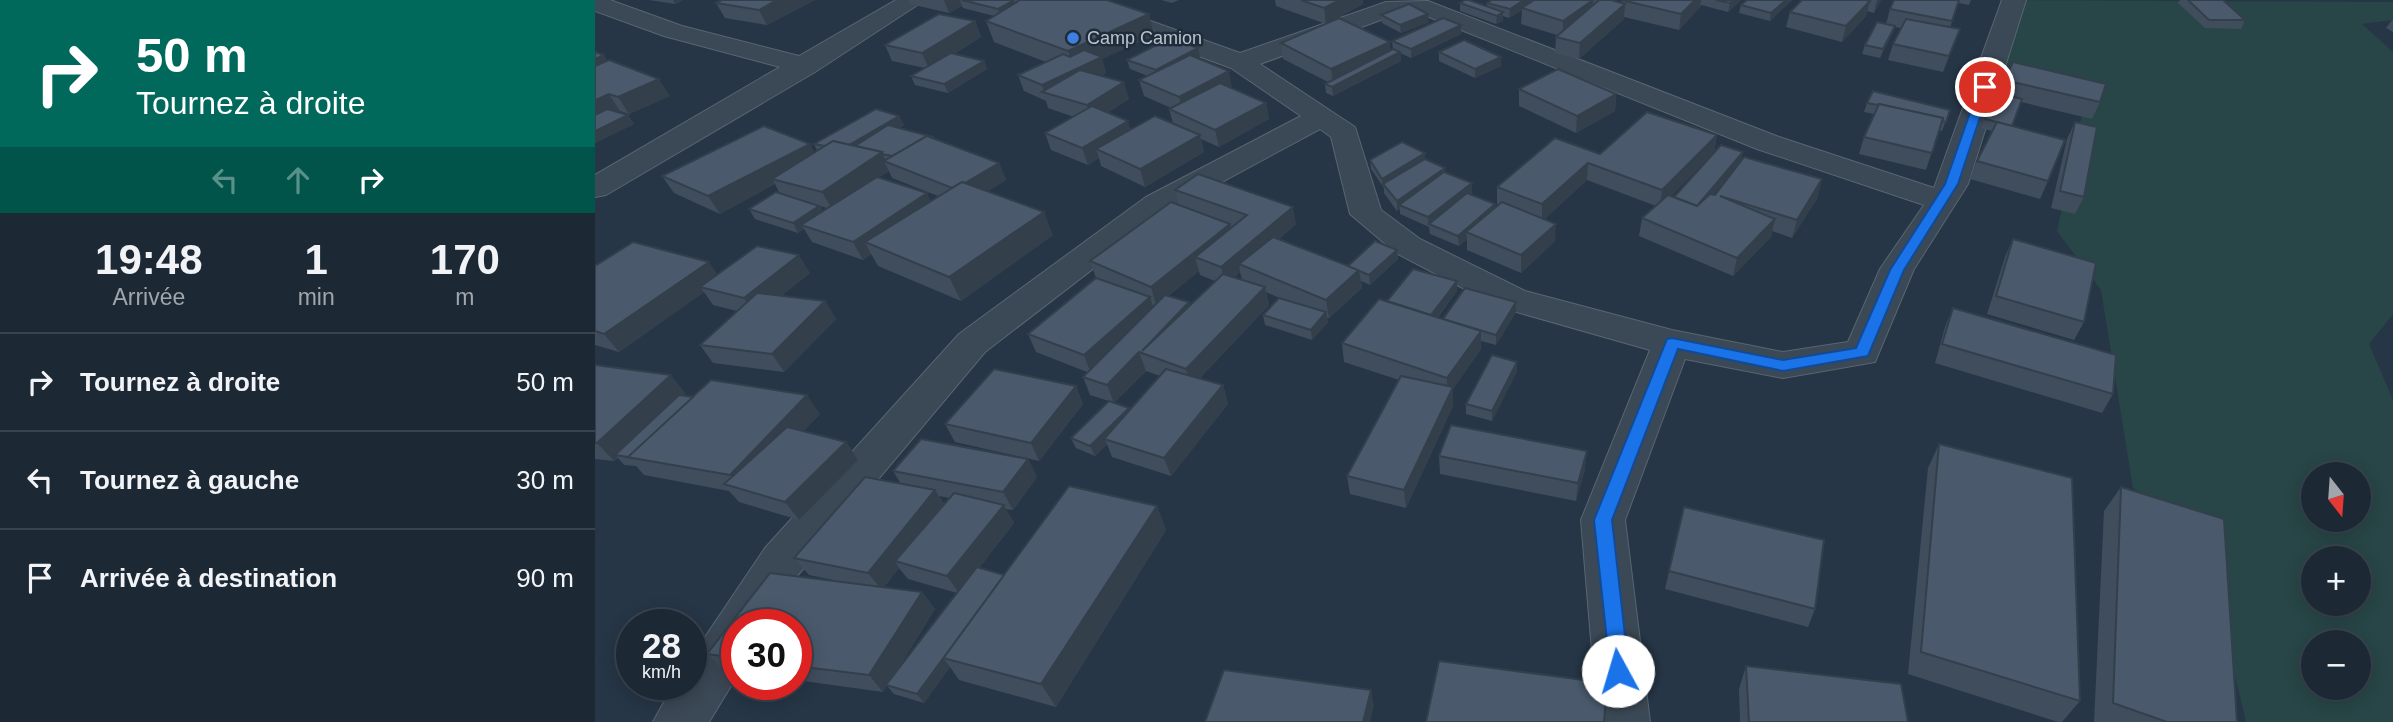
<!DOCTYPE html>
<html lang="fr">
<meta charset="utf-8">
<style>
body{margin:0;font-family:Arial,sans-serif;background:#25303c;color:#f1f3f6;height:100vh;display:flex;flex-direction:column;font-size:26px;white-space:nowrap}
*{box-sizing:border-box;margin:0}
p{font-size:23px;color:#a0a6ac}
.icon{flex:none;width:38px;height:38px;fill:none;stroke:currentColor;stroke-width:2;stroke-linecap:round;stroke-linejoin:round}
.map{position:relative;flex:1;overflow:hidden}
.panel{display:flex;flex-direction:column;background:#1c2834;width:595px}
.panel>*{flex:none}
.hud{background:#00695c;color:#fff;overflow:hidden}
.needle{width:46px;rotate:163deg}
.tools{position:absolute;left:1706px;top:462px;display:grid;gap:14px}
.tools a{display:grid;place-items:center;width:70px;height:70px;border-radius:50%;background:#1c2834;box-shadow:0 4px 18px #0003,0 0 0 2px #3a444f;font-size:35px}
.speed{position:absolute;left:21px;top:609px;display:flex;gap:14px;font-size:35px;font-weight:700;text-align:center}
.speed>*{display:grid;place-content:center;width:91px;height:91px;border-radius:50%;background:#1c2834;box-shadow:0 4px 18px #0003,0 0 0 2px #3a444f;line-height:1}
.speed small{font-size:18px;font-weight:400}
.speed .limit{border:10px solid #d22;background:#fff;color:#111}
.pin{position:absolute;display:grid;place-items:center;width:60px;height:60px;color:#fff;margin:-30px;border:4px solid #fff;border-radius:50%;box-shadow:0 2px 7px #0007}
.me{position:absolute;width:77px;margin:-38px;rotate:354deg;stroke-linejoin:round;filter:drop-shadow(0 0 5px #0008)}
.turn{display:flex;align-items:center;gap:24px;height:147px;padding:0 21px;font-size:32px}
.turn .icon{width:91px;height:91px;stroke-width:2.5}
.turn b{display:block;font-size:49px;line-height:60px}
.lanes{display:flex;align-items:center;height:66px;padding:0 21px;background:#0003;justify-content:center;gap:35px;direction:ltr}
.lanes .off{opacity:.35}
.eta{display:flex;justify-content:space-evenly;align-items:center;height:119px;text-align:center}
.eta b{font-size:42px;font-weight:600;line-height:49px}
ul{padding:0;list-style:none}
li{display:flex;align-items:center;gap:21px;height:98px;padding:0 21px;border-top:2px solid #3a444f}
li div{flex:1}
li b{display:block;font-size:26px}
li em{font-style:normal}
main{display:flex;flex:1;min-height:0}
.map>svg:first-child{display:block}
.green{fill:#284647;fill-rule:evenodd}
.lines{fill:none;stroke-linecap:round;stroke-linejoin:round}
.minor-casing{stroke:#596672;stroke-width:2}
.minor{fill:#3b4855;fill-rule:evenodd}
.wall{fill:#404d5d;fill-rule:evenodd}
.shaded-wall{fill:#343f4c}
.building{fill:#4a5a6c;stroke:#343f4c;stroke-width:2}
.route{fill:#1a73e8;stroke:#114b97;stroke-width:2}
.shop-dot{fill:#3f7fe0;stroke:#1f2d3b;stroke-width:2.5}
.labels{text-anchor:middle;stroke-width:5;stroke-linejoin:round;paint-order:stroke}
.far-poi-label{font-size:18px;fill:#b9c3ce;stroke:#1f2d3b;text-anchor:start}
</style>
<main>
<section class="panel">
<div class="hud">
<div class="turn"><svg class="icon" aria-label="right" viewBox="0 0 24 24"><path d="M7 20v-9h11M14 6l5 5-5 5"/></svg><div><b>50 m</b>Tournez à droite</div></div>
<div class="lanes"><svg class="icon off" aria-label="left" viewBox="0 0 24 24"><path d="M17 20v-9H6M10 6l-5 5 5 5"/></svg><svg class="icon off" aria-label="ahead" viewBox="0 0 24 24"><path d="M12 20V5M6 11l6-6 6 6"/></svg><svg class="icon" aria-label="right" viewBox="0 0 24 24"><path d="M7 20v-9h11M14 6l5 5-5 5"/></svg></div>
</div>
<div class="eta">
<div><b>19:48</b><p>Arrivée</p></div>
<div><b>1</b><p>min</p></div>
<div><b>170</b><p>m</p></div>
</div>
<ul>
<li><svg class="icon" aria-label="right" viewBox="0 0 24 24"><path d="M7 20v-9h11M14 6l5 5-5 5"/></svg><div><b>Tournez à droite</b></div><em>50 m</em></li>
<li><svg class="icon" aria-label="left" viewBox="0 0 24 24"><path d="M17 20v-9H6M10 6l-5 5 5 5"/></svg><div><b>Tournez à gauche</b></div><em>30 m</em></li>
<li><svg class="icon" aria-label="arrive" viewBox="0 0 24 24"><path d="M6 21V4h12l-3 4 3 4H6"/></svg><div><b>Arrivée à destination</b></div><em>90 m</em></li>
</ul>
</section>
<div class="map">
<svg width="1798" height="722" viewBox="0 0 1798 722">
<rect width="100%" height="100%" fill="#263646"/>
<path class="green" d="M1405,0L1798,2V20L1767,24L1798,52V314L1774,344L1798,400V722H1651L1606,532L1538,488L1506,290L1462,231L1488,110L1398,79ZM1718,474H1764V520H1718ZM1718,558H1764V604H1718ZM1718,642H1764V688H1718Z"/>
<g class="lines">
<g class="minor-casing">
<g id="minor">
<path d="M0,0H15L87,26L204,56L301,0H330L220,72L11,195L0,197V175L185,67L69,36L0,11Z"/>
<path d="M462,0H497L645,53L791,2L833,1L1184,137L1339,188L1407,0H1431L1373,184L1319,269L1280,362L1188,378L1090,359L1030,520L1055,722H1003L986,520L1055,350L904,307L801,253L755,214L736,137L725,129L573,211L390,352L202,576L173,625H142V676L114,722H58L79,684H96V658L170,548L364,334L551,197L706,116L636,68L466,5ZM802,14L829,15L1162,149L1329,205L1285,269L1253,342L1188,352L1077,330L930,291L825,239L786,210L760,127L665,64Z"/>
</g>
</g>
<use href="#minor" class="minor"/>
</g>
<g class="wall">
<path d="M54,0H88L80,4Z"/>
<path d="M127,0H220L172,25L130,18L121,3Z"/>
<path d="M313,0H512L554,14L559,35L507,59L511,73L506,76L534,99L512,113L536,129L578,123L574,109L576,108L549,96L544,80L553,76L535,69L532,60L603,48L605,57L602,58L637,88L671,103L674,119L624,147L606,139L609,152L550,187L506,166L504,158L493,165L456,150L450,133L479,117L453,108L451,101L429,91L423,75L451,62L399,42L391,21L399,16L368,8L367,6L354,13L315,4Z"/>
<path d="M566,0H584L577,3Z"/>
<path d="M680,0H768V4L733,23L795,42V50L798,49L797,41L866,34L816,58L805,53L806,61L738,96L731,93L730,84L733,82L688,59L686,43L731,24L681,6Z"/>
<path d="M897,0H1016L1026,3L1027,0H1146L1133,12L1106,5L1105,7L1084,30L1029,17V19L984,59L960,53L961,37L962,35L926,24L927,10L914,18L908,16V21L901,24L865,11V3L892,6V3Z"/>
<path d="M1152,0H1197L1175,21L1144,13L1146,5Z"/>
<path d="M1207,0H1286L1279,13L1272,11L1271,16L1247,42L1191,27L1195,12Z"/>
<path d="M1299,0H1376L1374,5L1363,3L1355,28L1365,29L1348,72L1293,60L1298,44L1306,28L1300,27L1297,34L1285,58L1267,54L1270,45L1291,24L1295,9Z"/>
<path d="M1585,0H1628L1650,20L1646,29L1610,28L1583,3Z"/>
<path d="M786,15L834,22L806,33L787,23Z"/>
<path d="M1797,20H1798V32L1791,28Z"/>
<path d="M380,21L386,37L359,54L389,61L392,69L353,93L320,85L316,76L330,68L297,61L290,45Z"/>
<path d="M844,52L906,57V66L880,78L844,61Z"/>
<path d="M12,61L75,96L34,114L25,111L23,112L33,115L39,124L0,143Z"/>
<path d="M1409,80L1505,102L1497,119L1426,102L1417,126L1453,181L1445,199L1375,179L1382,161L1397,131L1386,128L1401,92L1404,93Z"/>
<path d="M924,89L1021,94L1020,111L981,133L924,106Z"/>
<path d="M1272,103L1355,110L1347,131L1344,130L1331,170L1264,154L1269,137L1279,114L1269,112Z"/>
<path d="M304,116L309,125L304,128L339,139L404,163L411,180L393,191L458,235L366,301L283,266L276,254L268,260L217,242L209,229L203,233L160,219L154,209L185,194L180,184L125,214L79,193L67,176L220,152L222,150L219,144ZM294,171L297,178L343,196L336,201L283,178ZM225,206L232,208L227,211Z"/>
<path d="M1480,122L1489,197L1480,214L1456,208L1472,139Z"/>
<path d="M1122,135L1119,152L1076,196L1079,197L1146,160L1223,197L1197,238L1177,231L1176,237L1138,276L1044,236L1047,218L1061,206L992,180L949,219L960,241L926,273L872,250V239L864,246L835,234L834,227L805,214V209L802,211L789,193V188L776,169L775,160L830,153V159L850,168V172L877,183V193L875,195L900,208L904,205L902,204V187L1005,154ZM1138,171L1120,195H1118Z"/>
<path d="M580,190L701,224L684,239L753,266L802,250L803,259L775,285L766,281L767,288L734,318H732L733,322L717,340L670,325L668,315L689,300L671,292L674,305L604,379L628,385L633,404L576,476L517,457L512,444L500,456L481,448L476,438L514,401L495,395L488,377L492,372L441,352L433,334L501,278L495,261L584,205ZM604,271L605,275L620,281L595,305L573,296ZM645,272L647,280L639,278ZM551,371L565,376L535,410L519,403Z"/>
<path d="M1418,239L1489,322L1479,340L1392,314L1410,257Z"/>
<path d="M0,266L123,275L215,273L186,296L230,301L241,319L189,372L118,363L105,345L142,311L118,305L109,292L24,352L0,345Z"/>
<path d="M862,291L843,317L848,319L921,312L901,345L886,341V349L858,389V406L811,508L755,494L752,476L804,380L749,362L747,343L792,301Z"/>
<path d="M1358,308L1518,394L1507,413L1340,363L1350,327Z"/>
<path d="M0,365L90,393L88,396L225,414L208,431L251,442L263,460L204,520L144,502L134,491L49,475L41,466L29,465L23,458L19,461L0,459Z"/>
<path d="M922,371L897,421L871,414V404Z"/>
<path d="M481,386L488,404L444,461L360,442L350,424Z"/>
<path d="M326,439L433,459L442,477L418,510L410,509L419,523L384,568L409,575L474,486L562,506L571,530L461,707L364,680L355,667L329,703L299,694L292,686L288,692L201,680V625H142V673L130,671L112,654L175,573L247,582L214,575L199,558L270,477L306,484L298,471ZM344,496L354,498L349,504ZM304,568L313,579L362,593L299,675L340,609L327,592L289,587Z"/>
<path d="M1344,444L1485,701L1467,722H1463L1313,674L1333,468Z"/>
<path d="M844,456L990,469L981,501L845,474Z"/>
<path d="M1526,487L1642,722H1499L1509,511Z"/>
<path d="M1089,507L1220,609L1213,627L1070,589Z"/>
<path d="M1151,666L1313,722H1145L1144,689Z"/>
</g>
<g class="shaded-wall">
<path d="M78,0H88L80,4Z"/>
<path d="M182,0H220L172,25L164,10Z"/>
<path d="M349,0H365L367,6L354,13Z"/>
<path d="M745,0H768V4L731,24L729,8Z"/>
<path d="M929,0H942L927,8V10L914,18L915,9Z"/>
<path d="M998,0L997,16L968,37V21Z"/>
<path d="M1100,0H1106L1105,7L1084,30L1086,14Z"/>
<path d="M1138,0H1146L1133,12L1135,3Z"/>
<path d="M1191,0H1197L1175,21L1176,13Z"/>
<path d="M1282,0H1286L1279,13Z"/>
<path d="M418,1L421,10L406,18L403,9Z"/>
<path d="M1275,1L1271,16L1247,42L1251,26Z"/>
<path d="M1030,4L1029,19L984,59L985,43Z"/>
<path d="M908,12V21L901,24L902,16Z"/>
<path d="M554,14L559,35L507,59L511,73L464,97L449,92L447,85L479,70L473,51Z"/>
<path d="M833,14L834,22L806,33L805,25Z"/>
<path d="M380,21L386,37L334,69L327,53Z"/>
<path d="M866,25V34L816,58V49Z"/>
<path d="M1300,26L1297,34L1285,58L1288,49Z"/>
<path d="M795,42L796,57L805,52L806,61L738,96L737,87L738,85L736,69Z"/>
<path d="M603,48L605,57L563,79L561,70Z"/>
<path d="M9,55L19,72L0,80V59Z"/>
<path d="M906,57V66L880,78V69Z"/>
<path d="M389,61L392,69L353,93L349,84Z"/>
<path d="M634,71L637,88L588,114L584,97Z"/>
<path d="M64,79L75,96L34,114L23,97Z"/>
<path d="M529,82L534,99L497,122L492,105Z"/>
<path d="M14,94L25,111L0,122V100Z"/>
<path d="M1021,94L1020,111L981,133L982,116Z"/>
<path d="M671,103L674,119L624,147L620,130Z"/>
<path d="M33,115L39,124L0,143V131Z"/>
<path d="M304,116L309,125L269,148L245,150Z"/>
<path d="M533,121L538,138L501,149L504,158L493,165L487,148Z"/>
<path d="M605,135L609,152L550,187L545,169Z"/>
<path d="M1122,135L1119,152L1065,207L1067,190Z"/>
<path d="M215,144L224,161L177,179L180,184L125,214L113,196Z"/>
<path d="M287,152L291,162L289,161L294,171L237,209L227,192Z"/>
<path d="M1148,152L1146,162L1098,218L1100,208Z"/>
<path d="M830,153L831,163L788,184V188L787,179Z"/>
<path d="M404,163L411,180L369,206L361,189Z"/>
<path d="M993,163L992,180L947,222V204Z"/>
<path d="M850,168V177L804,205L805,209L802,211V201Z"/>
<path d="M1227,179L1223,197L1197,238L1202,220Z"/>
<path d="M877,183V193L836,225L834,224V227L833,217Z"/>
<path d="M332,193L340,210L270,242L276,254L268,260L258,242Z"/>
<path d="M900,204V214L871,232L872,239L864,246L863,236Z"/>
<path d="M224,206L230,216L206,225L209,229L203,233L198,223Z"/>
<path d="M698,207L701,224L651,267L644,264L645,272L631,285L626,267Z"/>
<path d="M449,212L458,235L366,301L354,277Z"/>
<path d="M1180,219L1176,237L1138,276L1142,258Z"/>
<path d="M635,224L639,242L600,257L604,271L561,305L556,287Z"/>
<path d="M961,224L960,241L926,273V255Z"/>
<path d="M802,250L803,259L775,285L774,275Z"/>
<path d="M204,255L215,273L161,316L149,298Z"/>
<path d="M114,262L126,280L105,287L109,292L24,352L9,334Z"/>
<path d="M764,270L767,288L734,318L731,300Z"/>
<path d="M862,281V291L836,325V315Z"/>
<path d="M670,287L674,305L596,387L591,369Z"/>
<path d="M555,297L561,315L496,374L489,355Z"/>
<path d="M230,301L241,319L189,372L177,354Z"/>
<path d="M594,302L599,320L547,351Z"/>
<path d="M921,302V312L901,345V335Z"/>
<path d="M731,312L733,322L717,340L716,330Z"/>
<path d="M886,331V349L858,389V406L811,508L809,490L852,397V378Z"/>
<path d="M544,352L551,371L519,403L512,385Z"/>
<path d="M922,362V371L897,421V411Z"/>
<path d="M76,375L90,393L25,456L20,455L23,458L19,461L2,443Z"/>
<path d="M628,385L633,404L576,476L569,458Z"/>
<path d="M481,386L488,404L444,461L436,443Z"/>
<path d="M212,395L225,414L152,491L146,489L135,475Z"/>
<path d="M534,408L537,418L509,439L512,444L500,456L495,446Z"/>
<path d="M251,442L263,460L204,520L190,502Z"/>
<path d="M992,451L990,469L981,501L983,483Z"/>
<path d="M433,459L442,477L418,510L408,492Z"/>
<path d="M340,490L351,508L300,561L304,568L287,590L273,573Z"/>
<path d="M409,505L419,523L364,593L352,576Z"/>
<path d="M562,506L571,530L461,707L446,684Z"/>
<path d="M327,592L340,609L288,692L274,675Z"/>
<path d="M348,658L355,667L329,703L322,694Z"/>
<path d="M776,690L779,706L775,722H768Z"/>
</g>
<g class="building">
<path d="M127,0H182L164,10L121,3Z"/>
<path d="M367,0H417L418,1L403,9Z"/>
<path d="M425,0H512L554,14L473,51L391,21Z"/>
<path d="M706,0H745L729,8Z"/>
<path d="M870,0H874L908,12L902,16L865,3Z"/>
<path d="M897,0H929L915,9L892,3Z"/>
<path d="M939,0H998L968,21L927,8Z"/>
<path d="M1004,0H1016L1030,4L985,43L961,37Z"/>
<path d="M1026,0H1100L1086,14Z"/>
<path d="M1121,0H1138L1135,3Z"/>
<path d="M1152,0H1191L1176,13L1146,5Z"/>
<path d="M1207,0H1271L1275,1L1251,26L1195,12Z"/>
<path d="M1299,0H1364L1357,21L1295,9Z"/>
<path d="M1593,0H1628L1650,20H1614Z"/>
<path d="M814,4L833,14L805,25L786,15Z"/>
<path d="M344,14L380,21L327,53L290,45Z"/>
<path d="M744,18L795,42L736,69L686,43Z"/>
<path d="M848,18L866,25L816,49L797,41Z"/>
<path d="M1311,19L1365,29L1354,56L1298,44Z"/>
<path d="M1282,22L1300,26L1288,49L1270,45Z"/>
<path d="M575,38L603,48L561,70L532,60Z"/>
<path d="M869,40L906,57L880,69L844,52Z"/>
<path d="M798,49L805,52L737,87L730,84Z"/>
<path d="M489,50L507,57L447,85L423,75L468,54L475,57Z"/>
<path d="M0,52L9,55L0,59Z"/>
<path d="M356,53L389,61L349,84L316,76Z"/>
<path d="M595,55L634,71L584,97L544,80Z"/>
<path d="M14,60L64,79L23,97L14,94L0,100V66Z"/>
<path d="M1418,62L1511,84L1505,102L1409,80Z"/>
<path d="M963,69L1021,94L982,116L924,89Z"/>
<path d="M485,70L529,82L492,105L447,92Z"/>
<path d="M625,83L671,103L620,130L574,109Z"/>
<path d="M1278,91L1355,110L1351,122L1347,121L1348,118L1284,104L1283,105L1272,103Z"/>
<path d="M1401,92L1427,99L1417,126L1390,119Z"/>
<path d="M1284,104L1348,118L1337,153L1269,137Z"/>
<path d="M497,106L533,121L487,148L450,133Z"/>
<path d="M12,109L33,115L0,131V115Z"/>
<path d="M281,109L304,116L254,145L238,141L230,146L219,144Z"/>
<path d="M1052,112L1122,135L1067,190L993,163L947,204L902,187L960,138L1005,154Z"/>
<path d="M560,116L605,135L545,169L501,149Z"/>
<path d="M1402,122L1470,140L1453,181L1382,161Z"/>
<path d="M1480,122L1502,127L1489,197L1465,191Z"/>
<path d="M293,125L338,137L336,138L332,136L297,156L287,154V152L260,146Z"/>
<path d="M169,126L215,144L113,196L67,176Z"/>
<path d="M332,136L404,163L370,183L367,182L357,188L289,161Z"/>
<path d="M238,141L287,152L227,192L177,179Z"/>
<path d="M807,142L830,153L787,179L775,160Z"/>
<path d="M1126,145L1148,152L1102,206L1079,197Z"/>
<path d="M1149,157L1227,179L1202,220L1125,196L1180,219L1142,258L1047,218L1073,195L1102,206L1115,194L1120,195Z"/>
<path d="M830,159L850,168L802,201L788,184Z"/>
<path d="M849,172L877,183L833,217L804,205Z"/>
<path d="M603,174L698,207L626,267L600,257L652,215L580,190Z"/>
<path d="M282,177L332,193L258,242L206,225Z"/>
<path d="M367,182L449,212L354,277L270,242Z"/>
<path d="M181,192L224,206L198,223L154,209Z"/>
<path d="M872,193L900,204L863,236L834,224Z"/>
<path d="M576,202L635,224L556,287L495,261Z"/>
<path d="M907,202L961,224L926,255L871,232Z"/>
<path d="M678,237L764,270L731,300L644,264Z"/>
<path d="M1418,239L1501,263L1489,322L1401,296Z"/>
<path d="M780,241L802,250L774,275L753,266Z"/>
<path d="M38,242L114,262L9,334L0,331V266Z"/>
<path d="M162,246L204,255L149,298L105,287Z"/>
<path d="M818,269L862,281L836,315L792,301Z"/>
<path d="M628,274L670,287L591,369L544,352L512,385L488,377L570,295L594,302L547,351Z"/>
<path d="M501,278L555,297L489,355L433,334Z"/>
<path d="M870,288L921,302L901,335L848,319Z"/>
<path d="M162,293L230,301L177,354L105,345Z"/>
<path d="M684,298L731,312L716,330L668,315Z"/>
<path d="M784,299L886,331L852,378L747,343Z"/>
<path d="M1358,308L1521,355L1518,394L1347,344Z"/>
<path d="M897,355L922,362L897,411L871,404Z"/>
<path d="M0,365L76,375L2,443H0Z"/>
<path d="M399,369L481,386L436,443L350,424Z"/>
<path d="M571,369L628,385L569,458L509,439Z"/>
<path d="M806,376L858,387L809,490L752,476Z"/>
<path d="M116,380L212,395L135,475L32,457Z"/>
<path d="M84,395L98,397L33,457L20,455Z"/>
<path d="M514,401L534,408L495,446L476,438Z"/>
<path d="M856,425L992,451L983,483L844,456Z"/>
<path d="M192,427L251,442L190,502L129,484Z"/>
<path d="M326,439L433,459L408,492L298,471Z"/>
<path d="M1344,444L1477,478L1485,701L1326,652Z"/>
<path d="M270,477L340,490L273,573L199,558Z"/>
<path d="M474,486L562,506L446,684L348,658Z"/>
<path d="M1526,487L1629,519L1642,722H1572L1518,703Z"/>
<path d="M359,493L409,505L352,576L300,561Z"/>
<path d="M1089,507L1229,540L1220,609L1074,571Z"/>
<path d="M382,567L409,575L322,694L291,685Z"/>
<path d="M175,573L327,592L274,675L201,666V625H142V658L112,654Z"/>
<path d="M844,661L1012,683L1009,722H831Z"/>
<path d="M1151,666L1306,684L1313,722H1154Z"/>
<path d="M629,670L776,690L768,722H610Z"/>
</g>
<path class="route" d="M1390,84L1395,87L1363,184L1309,270L1273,356L1188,371L1083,349L1017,520L1034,671L1031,678L1023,681L1016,678L999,520L1072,339L1077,338L1188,360L1261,348L1295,270L1350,184L1384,87Z"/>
<circle class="shop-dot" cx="478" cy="38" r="7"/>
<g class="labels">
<g class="far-poi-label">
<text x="492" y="44">Camp Camion</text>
</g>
</g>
</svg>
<div class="tools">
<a><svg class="needle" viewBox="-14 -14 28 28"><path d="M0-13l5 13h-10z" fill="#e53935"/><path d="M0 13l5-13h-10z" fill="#a0a6ac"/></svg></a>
<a>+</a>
<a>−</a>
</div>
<div class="speed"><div>28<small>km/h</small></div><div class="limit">30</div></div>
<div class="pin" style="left:1390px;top:87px;background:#d93025"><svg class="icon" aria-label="arrive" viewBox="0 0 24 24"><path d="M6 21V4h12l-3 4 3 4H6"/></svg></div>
<svg class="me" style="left:1023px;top:671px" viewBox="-20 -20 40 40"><circle r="19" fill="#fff"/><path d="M0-13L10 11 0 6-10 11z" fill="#1a73e8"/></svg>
</div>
</main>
